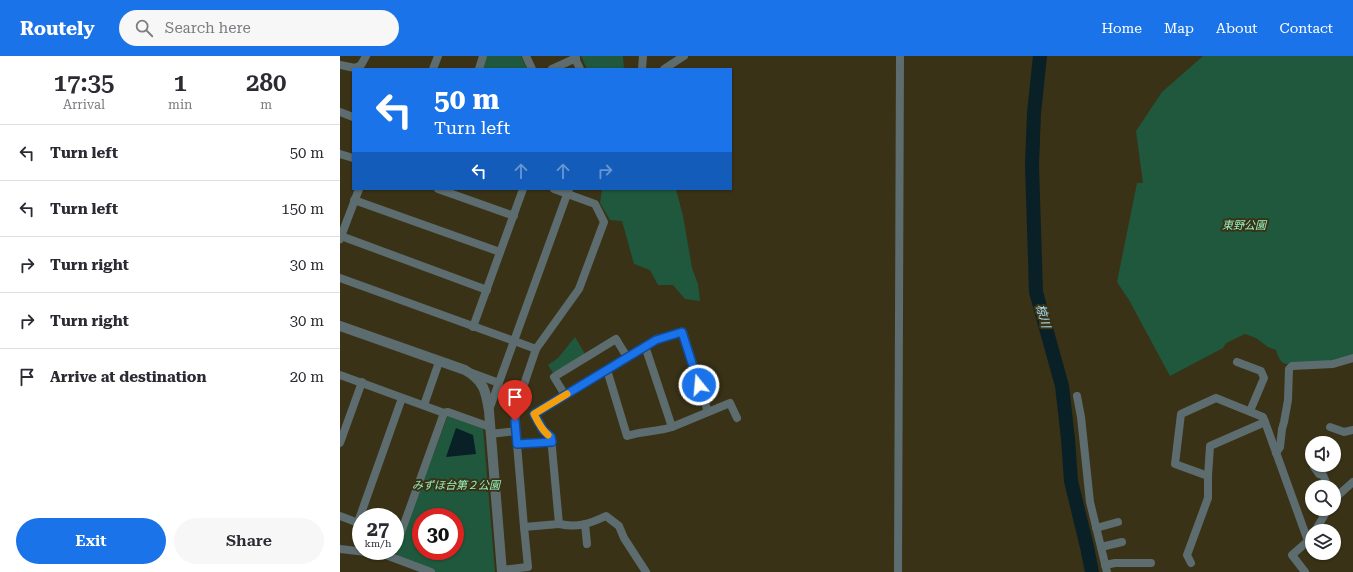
<!DOCTYPE html>
<meta charset="utf-8">
<style>
body{margin:0;font-family:"Roboto Serif","Noto Sans JP",serif;background:#f7f7f7;color:#2b2b33;height:100vh;display:flex;flex-direction:column;font-size:15px;white-space:nowrap}
*{box-sizing:border-box;margin:0}
p{font-size:13px;color:#7c7c81}
.icon{flex:none;width:22px;height:22px;fill:none;stroke:currentColor;stroke-width:2;stroke-linecap:round;stroke-linejoin:round}
.map{position:relative;flex:1;overflow:hidden}
.details{display:flex;flex-direction:column;background:#fff;width:340px}
.details>*{flex:none}
.top-card{position:absolute;left:12px;top:12px;width:380px;height:122px;border-radius:0px;box-shadow:0 1px 3px #0004;background:#1a73e8;color:#fff;overflow:hidden}
.controls{position:absolute;left:965px;top:380px;display:grid;gap:8px}
.controls a{display:grid;place-items:center;width:36px;height:36px;border-radius:50%;background:#fff;box-shadow:0 1px 3px #0004;font-size:20px}
.speed{position:absolute;left:12px;top:452px;display:flex;gap:8px;font-size:20px;font-weight:700;text-align:center}
.speed>*{display:grid;place-content:center;width:52px;height:52px;border-radius:50%;background:#fff;box-shadow:0 1px 3px #0004;line-height:1}
.speed small{font-size:10px;font-weight:400}
.speed .limit{border:6px solid #d22;background:#fff;color:#111}
.pin{position:absolute;display:grid;place-items:center;width:34px;height:34px;color:#fff;margin:-41px -17px;border-radius:50% 50% 50% 0;rotate:-45deg;box-shadow:0 0 4px #0007}
.pin .icon{rotate:45deg}
.me{position:absolute;width:44px;margin:-22px;rotate:343deg;stroke-linejoin:round;filter:drop-shadow(0 0 3px #0008)}
.turn{display:flex;align-items:center;gap:14px;height:84px;padding:0 16px;font-size:18px}
.turn .icon{width:52px;height:52px;stroke-width:2.5}
.turn b{display:block;font-size:28px;line-height:34px}
.lanes{display:flex;align-items:center;height:38px;padding:0 16px;background:#0003;justify-content:center;gap:20px;direction:ltr}
.lanes .off{opacity:.35}
.eta{display:flex;justify-content:space-evenly;align-items:center;height:68px;text-align:center}
.eta b{font-size:24px;font-weight:600;line-height:28px}
.cta{display:flex;gap:8px;margin-top:auto;padding:8px 16px}
.cta a{flex:1;height:46px;border-radius:24px;background:#1a73e8;color:#fff;font-size:16px;font-weight:600;line-height:46px;text-align:center}
.cta a+a{background:#f7f7f7;color:#2b2b33}
ul{padding:0;list-style:none}
li{display:flex;align-items:center;gap:12px;height:56px;padding:0 16px;border-top:1px solid #e1e1e2}
li div{flex:1}
li b{display:block;font-size:15px}
li em{font-style:normal}
header{display:flex;align-items:center;gap:24px;box-sizing:border-box;height:56px;padding:0 20px;background:#1a73e8;color:#fff}
header strong{font-size:19px}
nav{display:flex;gap:22px;margin-inline-start:auto;font-size:14px}
.search{width:280px;height:36px;background:#f7f7f7;display:flex;align-items:center;gap:10px;box-sizing:border-box;padding:0 14px;border-radius:22px;color:#7c7c81;font-size:15px}
main{display:flex;flex:1;min-height:0}
.map>svg:first-child{display:block}
.green{fill:#1f583c;fill-rule:evenodd}
.water{fill:#092027}
.lines{fill:none;stroke-linecap:round;stroke-linejoin:round}
.river{stroke:#092027;stroke-width:14}
.minor{stroke:#5c6c6f;stroke-width:8}
.tertiary{stroke:#5c6c6f;stroke-width:10}
.route-casing{stroke:#114b97;stroke-width:10}
.route{stroke:#1a73e8;stroke-width:7}
.slow{stroke:#f59e0b;stroke-width:7}
.labels{text-anchor:middle;stroke-width:4;stroke-linejoin:round;paint-order:stroke}
.park-label{font-size:11px;font-style:italic;fill:#96efbf;stroke:#393217}
.water-label{font-size:12px;font-style:italic;fill:#a8e2f7;stroke:#393217}
</style>
<header>
<strong>Routely</strong>
<div class="search"><svg class="icon" aria-label="search" viewBox="0 0 24 24"><circle cx="10" cy="10" r="6"/><path d="M15 15l6 6"/></svg>Search here</div>
<nav><a>Home</a><a>Map</a><a>About</a><a>Contact</a></nav>
</header>
<main>
<section class="details">
<div class="eta">
<div><b>17:35</b><p>Arrival</p></div>
<div><b>1</b><p>min</p></div>
<div><b>280</b><p>m</p></div>
</div>
<ul>
<li><svg class="icon" aria-label="left" viewBox="0 0 24 24"><path d="M17 20v-9H6M10 6l-5 5 5 5"/></svg><div><b>Turn left</b></div><em>50 m</em></li>
<li><svg class="icon" aria-label="left" viewBox="0 0 24 24"><path d="M17 20v-9H6M10 6l-5 5 5 5"/></svg><div><b>Turn left</b></div><em>150 m</em></li>
<li><svg class="icon" aria-label="right" viewBox="0 0 24 24"><path d="M7 20v-9h11M14 6l5 5-5 5"/></svg><div><b>Turn right</b></div><em>30 m</em></li>
<li><svg class="icon" aria-label="right" viewBox="0 0 24 24"><path d="M7 20v-9h11M14 6l5 5-5 5"/></svg><div><b>Turn right</b></div><em>30 m</em></li>
<li><svg class="icon" aria-label="arrive" viewBox="0 0 24 24"><path d="M6 21V4h12l-3 4 3 4H6"/></svg><div><b>Arrive at destination</b></div><em>20 m</em></li>
</ul>
<div class="cta"><a>Exit</a><a>Share</a></div>
</section>
<div class="map">
<svg width="1013" height="516" viewBox="0 0 1013 516">
<rect width="100%" height="100%" fill="#393217"/>
<g class="green">
<path d="M147,0H181L187,13H142Z"/>
<path d="M241,0H283L284,13H247Z"/>
<path d="M863,0H1013V305L946,308C939,306 938,299 936,294L928,291L916,282L905,278L886,287L883,292L830,320L789,244L777,226L797,127H803L796,75L822,36Z"/>
<path d="M262,133H336L343,160L352,212L358,228L360,245L345,243L333,229H318L310,214L294,208L282,165L270,164L260,147Z"/>
<path d="M235,281L245,298L213,317L208,309L218,302Z"/>
<path d="M108,359L143,372L155,516H96L55,501ZM81,461H115V495H81Z"/>
</g>
<path class="water" d="M116,372L133,379L136,398L106,401Z"/>
<g class="lines">
<path class="river" d="M700,0L694,57L692,109L696,236L722,330L728,383L731,425L747,491L752,516"/>
<g class="minor">
<path d="M186,0L192,13"/>
<path d="M234,0L240,13"/>
<path d="M0,9L15,12L21,9L26,0"/>
<path d="M93,13L98,0"/>
<path d="M139,13L143,0"/>
<path d="M212,13L236,2"/>
<path d="M302,13L303,0"/>
<path d="M324,13L344,0"/>
<path d="M0,56L13,61"/>
<path d="M0,98L13,102"/>
<path d="M98,133L174,160"/>
<path d="M14,144L160,196"/>
<path d="M1,180L147,234"/>
<path d="M0,183L19,133"/>
<path d="M0,222L196,293L175,355L177,388L212,386"/>
<path d="M133,271L183,133"/>
<path d="M305,290L316,283L343,276L368,356"/>
<path d="M196,293L239,233L264,166L255,148L214,133"/>
<path d="M897,306L921,315L924,322L910,355"/>
<path d="M267,314L287,380C301,375 317,376 332,371"/>
<path d="M132,317L159,327"/>
<path d="M0,319L104,357L59,482L55,481"/>
<path d="M225,339L214,321L217,319L276,283L287,301"/>
<path d="M737,340L741,361L750,446L767,516"/>
<path d="M84,349L99,306"/>
<path d="M149,354L229,133"/>
<path d="M104,357L108,356L150,371"/>
<path d="M990,371L1004,376L1013,374"/>
<path d="M150,378L176,375"/>
<path d="M0,387L22,326"/>
<path d="M177,388L184,471"/>
<path d="M936,397L940,391L942,373L944,366L948,344L949,313L952,310L993,308L1013,302"/>
<path d="M974,411L979,418L983,419L988,431"/>
<path d="M868,420L835,408L841,358L876,342L923,361L925,366"/>
<path d="M994,443L1013,426"/>
<path d="M0,460L21,468"/>
<path d="M18,466L62,342"/>
<path d="M219,468C238,472 249,468 266,460L279,470L284,482L306,516"/>
<path d="M245,468L247,488"/>
<path d="M756,472L778,466"/>
<path d="M975,475L988,453"/>
<path d="M761,491L782,486"/>
<path d="M0,493L43,498L91,516"/>
<path d="M851,507L847,499L868,442V420L870,390L925,366L968,485L952,499L965,516"/>
<path d="M765,509L775,507H811"/>
<path d="M162,514L188,511L184,471L219,468L211,381L203,374L194,358L305,290L332,371L390,347L397,362"/>
<path d="M558,516L560,0"/>
</g>
<path class="tertiary" d="M0,270L125,314C144,325 146,335 149,355L162,516"/>
</g>
<g class="lines">
<g class="route-casing">
<path id="route" d="M175,365L177,388L212,386L211,381L203,374L194,358L316,284L342,276L359,329"/>
</g>
<use href="#route" class="route"/>
<path class="slow" d="M208,379C201,373 198,366 194,358L227,338"/>
</g>
<g class="labels">
<g class="park-label">
<text x="904" y="173">東野公園</text>
<text x="116" y="433">みずほ台第２公園</text>
</g>
<g class="water-label">
<text transform="translate(703 260) rotate(75)" y="4">椋川</text>
</g>
</g>
</svg>
<div class="controls">
<a><svg class="icon" aria-label="sound" viewBox="0 0 24 24"><path d="M4 9h4l5-4v14l-5-4H4zM17 9q2 3 0 6"/></svg></a>
<a><svg class="icon" aria-label="search" viewBox="0 0 24 24"><circle cx="10" cy="10" r="6"/><path d="M15 15l6 6"/></svg></a>
<a><svg class="icon" aria-label="layers" viewBox="0 0 24 24"><path d="M12 4l9 5-9 5-9-5zM3 14l9 5 9-5"/></svg></a>
</div>
<div class="speed"><div>27<small>km/h</small></div><div class="limit">30</div></div>
<div class="pin" style="left:175px;top:365px;background:#d93025"><svg class="icon" aria-label="arrive" viewBox="0 0 24 24"><path d="M6 21V4h12l-3 4 3 4H6"/></svg></div>
<svg class="me" style="left:359px;top:329px" viewBox="-20 -20 40 40"><circle r="17" fill="#1a73e8" stroke="#fff" stroke-width="3"/><path d="M0-11L8 9 0 5-8 9z" fill="#fff"/></svg>
<div class="top-card">
<div class="turn"><svg class="icon" aria-label="left" viewBox="0 0 24 24"><path d="M17 20v-9H6M10 6l-5 5 5 5"/></svg><div><b>50 m</b>Turn left</div></div>
<div class="lanes"><svg class="icon" aria-label="left" viewBox="0 0 24 24"><path d="M17 20v-9H6M10 6l-5 5 5 5"/></svg><svg class="icon off" aria-label="ahead" viewBox="0 0 24 24"><path d="M12 20V5M6 11l6-6 6 6"/></svg><svg class="icon off" aria-label="ahead" viewBox="0 0 24 24"><path d="M12 20V5M6 11l6-6 6 6"/></svg><svg class="icon off" aria-label="right" viewBox="0 0 24 24"><path d="M7 20v-9h11M14 6l5 5-5 5"/></svg></div>
</div>
</div>
</main>
